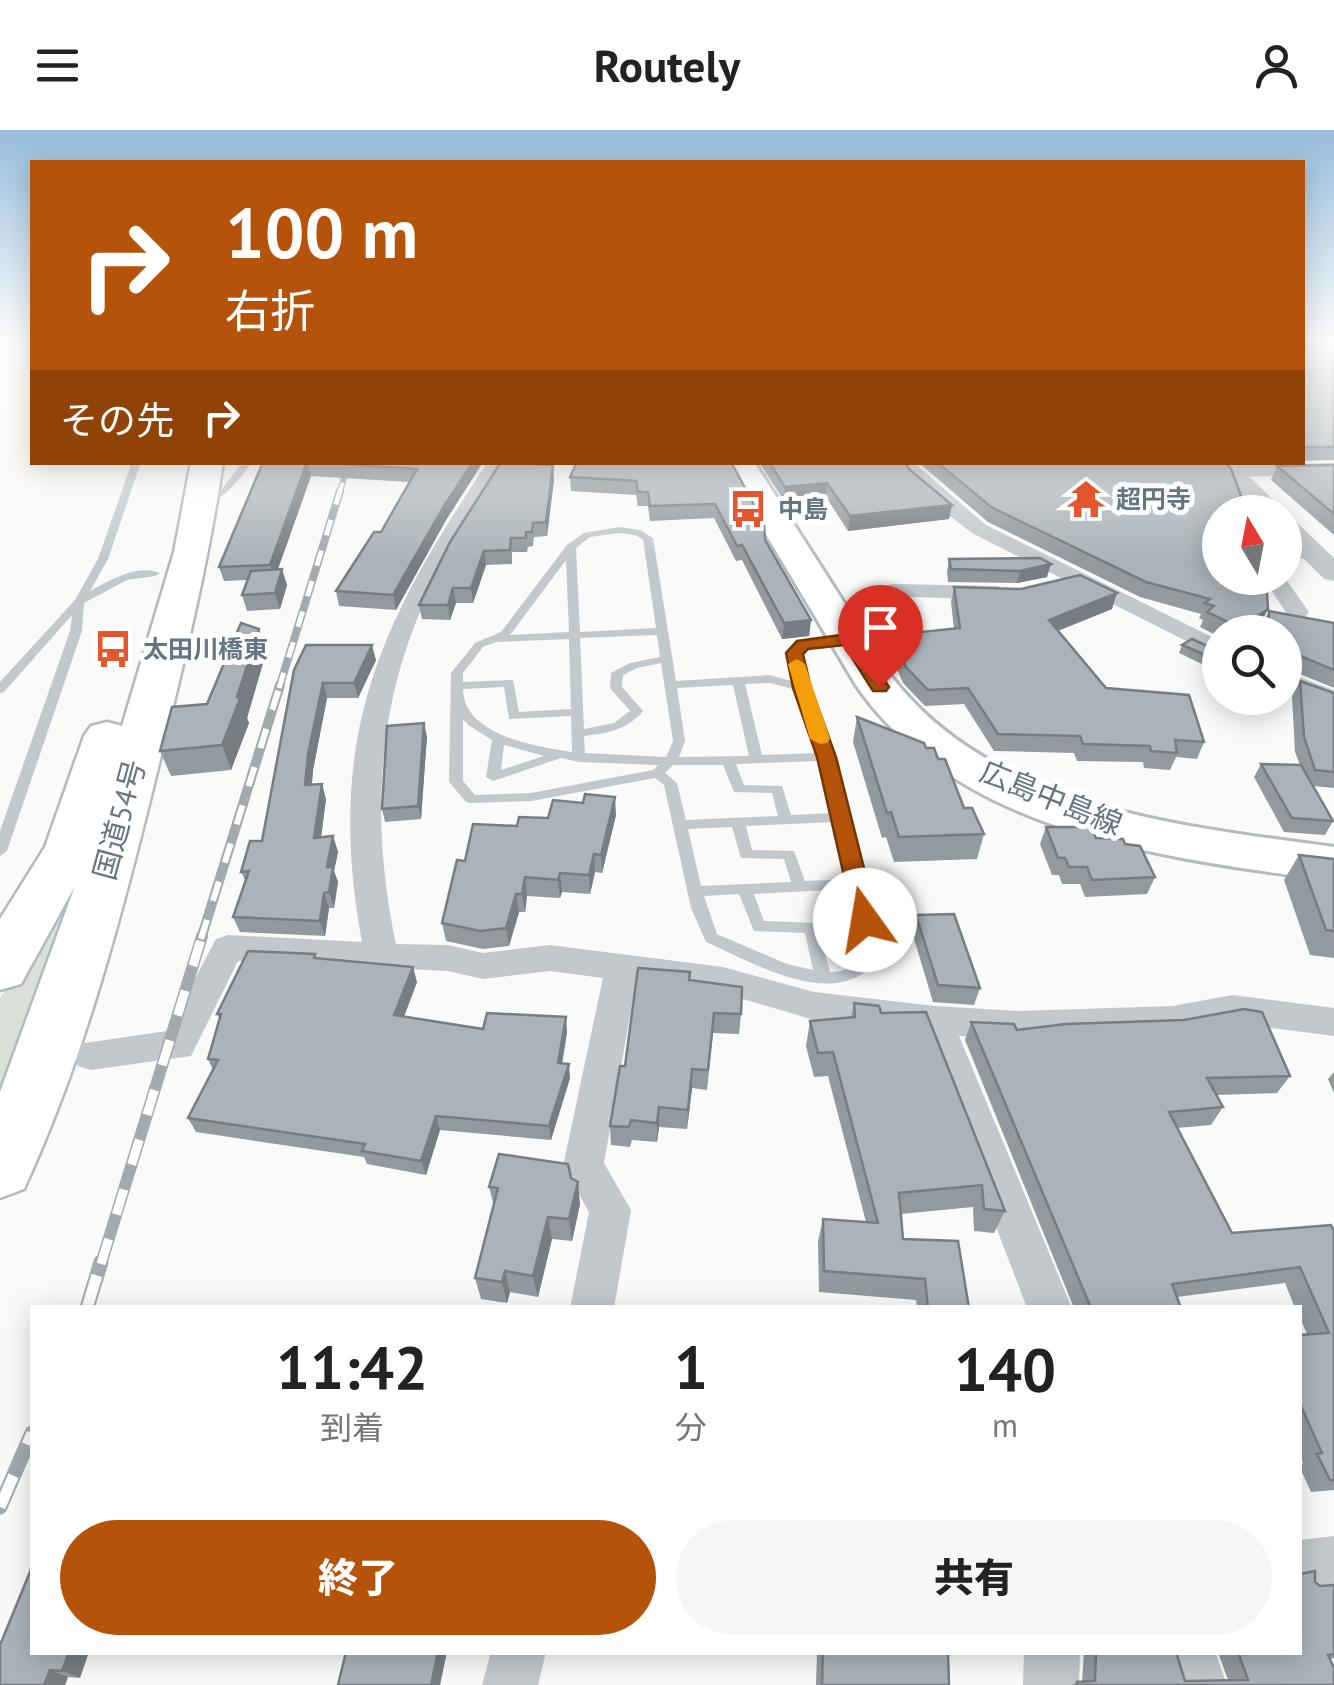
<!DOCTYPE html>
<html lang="ja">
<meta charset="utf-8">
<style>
body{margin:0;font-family:"PT Sans","Noto Sans JP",sans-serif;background:#f6f6f6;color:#222;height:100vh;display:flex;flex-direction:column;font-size:38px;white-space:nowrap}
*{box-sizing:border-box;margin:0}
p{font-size:32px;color:#767676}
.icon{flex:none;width:55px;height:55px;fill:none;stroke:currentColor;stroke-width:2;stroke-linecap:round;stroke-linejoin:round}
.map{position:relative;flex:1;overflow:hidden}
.sheet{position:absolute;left:30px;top:1175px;width:1272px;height:350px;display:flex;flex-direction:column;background:#fff;border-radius:0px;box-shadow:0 5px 25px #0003}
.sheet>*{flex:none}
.guide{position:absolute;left:30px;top:30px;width:1275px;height:305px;border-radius:0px;box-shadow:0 5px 25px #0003;background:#b45309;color:#fff;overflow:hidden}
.needle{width:65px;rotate:350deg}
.buttons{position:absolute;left:1202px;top:365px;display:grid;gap:20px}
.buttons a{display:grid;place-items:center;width:100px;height:100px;border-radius:50%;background:#fff;box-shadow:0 5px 25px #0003;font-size:50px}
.pin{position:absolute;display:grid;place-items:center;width:85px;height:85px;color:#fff;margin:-102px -42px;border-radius:50% 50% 50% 0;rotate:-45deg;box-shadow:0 0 10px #0007}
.pin .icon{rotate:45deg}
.me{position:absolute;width:110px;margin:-55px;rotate:347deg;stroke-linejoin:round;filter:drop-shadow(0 0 8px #0008)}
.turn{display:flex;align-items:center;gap:35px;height:210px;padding:0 30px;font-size:45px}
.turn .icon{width:130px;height:130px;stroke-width:2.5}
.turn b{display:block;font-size:70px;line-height:85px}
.then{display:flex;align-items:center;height:95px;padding:0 30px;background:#0003;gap:20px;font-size:38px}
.eta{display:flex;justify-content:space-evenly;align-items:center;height:170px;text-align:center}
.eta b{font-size:60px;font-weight:800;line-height:70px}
.action{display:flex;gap:20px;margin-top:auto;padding:20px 30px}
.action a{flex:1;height:115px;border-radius:60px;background:#b45309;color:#fff;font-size:40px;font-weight:800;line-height:115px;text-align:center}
.action a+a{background:#f6f6f6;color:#222}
header{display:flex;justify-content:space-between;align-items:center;height:130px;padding:0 30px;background:#fff;font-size:45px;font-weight:800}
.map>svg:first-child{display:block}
.green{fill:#dadfd7}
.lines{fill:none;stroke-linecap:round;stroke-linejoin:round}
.primary-casing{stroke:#b5babe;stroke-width:6}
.trunk-casing{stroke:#b4b9bd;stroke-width:5}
.service{fill:#c3c8cc;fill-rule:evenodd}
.minor{fill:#c3c8cc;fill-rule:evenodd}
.tertiary{fill:#c3c8cc;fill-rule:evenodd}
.primary{fill:#fff;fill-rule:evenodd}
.trunk{fill:#fff;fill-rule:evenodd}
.rail-far4-casing{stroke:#a2aab0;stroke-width:6}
.rail-far3-casing{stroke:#a2aab0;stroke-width:8}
.rail-far2-casing{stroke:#a2aab0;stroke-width:10}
.rail-far1-casing{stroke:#a2aab0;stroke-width:12}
.rail-casing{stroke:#a2aab0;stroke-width:15}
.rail-far4{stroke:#fff;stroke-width:4;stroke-dasharray:12;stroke-linecap:butt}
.rail-far3{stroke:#fff;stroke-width:5;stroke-dasharray:16;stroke-linecap:butt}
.rail-far2{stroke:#fff;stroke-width:6;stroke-dasharray:20;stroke-linecap:butt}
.rail-far1{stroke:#fff;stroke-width:9;stroke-dasharray:26;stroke-linecap:butt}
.rail{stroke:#fff;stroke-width:11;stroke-dasharray:34;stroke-linecap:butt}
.wall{fill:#929a9f}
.shaded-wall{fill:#777d82}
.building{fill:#aab3b9;stroke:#777d82;stroke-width:2.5}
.route{fill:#b45309;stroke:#753606;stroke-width:2.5}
.slow{fill:#f59e0b}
.labels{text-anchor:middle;stroke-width:10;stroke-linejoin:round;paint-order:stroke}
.far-poi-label{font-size:25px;font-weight:bold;fill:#657683;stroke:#fff;text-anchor:start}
.street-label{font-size:30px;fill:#657683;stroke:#fff}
</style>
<header><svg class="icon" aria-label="menu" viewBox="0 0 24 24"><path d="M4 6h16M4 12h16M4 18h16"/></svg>Routely<svg class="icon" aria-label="person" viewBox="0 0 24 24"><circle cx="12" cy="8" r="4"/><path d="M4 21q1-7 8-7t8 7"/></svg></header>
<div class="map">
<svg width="1334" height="1555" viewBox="0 0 1334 1555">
<rect width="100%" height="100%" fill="#fafaf8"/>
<path class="green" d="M127,621L0,979V868L30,823Z"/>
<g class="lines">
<g class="primary-casing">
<path id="primary" d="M723,332H754L891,546C993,679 1181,696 1334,717V751C1168,728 960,706 856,555Z"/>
</g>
<g class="trunk-casing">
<path id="trunk" d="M191,332H223C208,436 183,536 158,638C123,781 86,924 24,1059L0,1068V962L75,756L21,854L0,860V789L45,717L84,606L91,596L107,592L122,596L174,422Z"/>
</g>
<g class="service">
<path d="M132,332H141L108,429L90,461C111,450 137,434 160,443L155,446L127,450L84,473L82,501L7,721L0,726V701L70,501L72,485L4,562L0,563V552L75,470L98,429Z"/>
<path d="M243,332H252C237,352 224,372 198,375V371L221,360Z"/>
<path d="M619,397L640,400L653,408L676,551L770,545L795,552L788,523L793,516L848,506L854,509L848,512L801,521L800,523L808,558L832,627L881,826C840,885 756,834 706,812L691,778L664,655L655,648L531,671L471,673L466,672L449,652L451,543L475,513L501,502L567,415L584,403ZM619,403L635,405L643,409L656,498L580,502L576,418L590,407ZM566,430L569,502L510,505ZM657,505L660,527L630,533L611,543L610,558L630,581L614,593L584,599L580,508ZM569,509L571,579L519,582L513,550L463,552V543L483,517L496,512ZM661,533L673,611L666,627L585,623L584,606C608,603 627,600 643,581L622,557L623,545L637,538ZM770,553L797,560L818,623L762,625L745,554ZM733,555L749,626L679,627L685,611L677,558ZM504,557L509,589L571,586L572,622C537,617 463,605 463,559ZM463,589L468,595L492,610L486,647L493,651L561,628L579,632L658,635L653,640L531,663L475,665L463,651ZM504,615L544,626L501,640ZM821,631L832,683L791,685L782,656L744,655L736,634ZM673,635H723L734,662L772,663L778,686L686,690L677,653L665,643ZM834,692L848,749L805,751L794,721L752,720L746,696ZM732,697L741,728L784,729L791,752L701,756L688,699ZM850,759L865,825C854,836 846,842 830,842L816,793L764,791L754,764ZM739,764L754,801L805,803L813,840L787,834L717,804L704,766Z"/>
</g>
<g class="minor">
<path d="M488,332H507C481,373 453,413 432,456C376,569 370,692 396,814L448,815L483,823L550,815L723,837L814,862L935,876L1019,881L1173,876L1232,865L1334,878V906L1232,893L1173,904L1019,909L959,906L1072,1178H1027L922,903L814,890L723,863L636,852L604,1033L631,1080L614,1178H570L589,1082L563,1036L603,848L550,841L483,849L448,841L238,831L191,926L91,940L78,936L73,925L78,914L167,901L216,809L228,805L362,812C325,610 377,496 488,332Z"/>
<path d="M893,332H913L986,395L1220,511V528L972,403L928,369Z"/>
<path d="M1334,333V345L1229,347L1219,341L1229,335Z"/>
<path d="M1312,415L1320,417L1323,422L1320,427L1285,430V416Z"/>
<path d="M1263,448H1285L1309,482L1305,487H1289Z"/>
<path d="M893,454L998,456L1009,463L998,470L885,466L882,461L885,456Z"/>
<path d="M1285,542L1334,560V577L1285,559Z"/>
<path d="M1334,1406V1458L1300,1462V1410Z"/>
<path d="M491,1522H546L538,1555H482Z"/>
<path d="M1024,1522H1080L1079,1555H1023Z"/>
<path d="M1160,1522H1215L1227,1555H1171Z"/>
</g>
<g class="tertiary">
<path d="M1210,332H1235L1285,382H1258Z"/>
<path d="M1285,387L1294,390L1334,428V451L1324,449L1285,410Z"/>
</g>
<use href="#primary" class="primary"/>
<use href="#trunk" class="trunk"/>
<g class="rail-far4-casing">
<path id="rail-far4" d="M339,364L349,332"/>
</g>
<g class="rail-far3-casing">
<path id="rail-far3" d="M279,558L340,361"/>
</g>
<g class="rail-far2-casing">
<path id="rail-far2" d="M201,809L280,555"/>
</g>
<g class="rail-far1-casing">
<path id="rail-far1" d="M101,1134L202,806"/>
</g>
<g class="rail-casing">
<g id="rail">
<path d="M87,1178L101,1132"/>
<path d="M0,1377L32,1303"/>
</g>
</g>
<use href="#rail-far4" class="rail-far4"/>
<use href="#rail-far3" class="rail-far3"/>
<use href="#rail-far2" class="rail-far2"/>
<use href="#rail-far1" class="rail-far1"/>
<use href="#rail" class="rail"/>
</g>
<g class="wall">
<path d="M1302,213H1334V330L1302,331Z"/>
<path d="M263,332H483L446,390L396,480L339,476L336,461L381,402L410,352L311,346L278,439L287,455L280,479L247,481L242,465L247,450L224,451L219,437Z"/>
<path d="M501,332H523L522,334L554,349L547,406L534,407L533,416L528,417L527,422H512V434L486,435L473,473H456L450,490L422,489L419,475Z"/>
<path d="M731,332L765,410L811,490L809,506L782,509L742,430L736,431L714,388L650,391L648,376H638L636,365L571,361L570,347Z"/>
<path d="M759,332H904L910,340L952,375L949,389L848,401L826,367L784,371Z"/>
<path d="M918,332H1225L1260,495L1250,502H1220V507L1200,497L1203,490L1199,488L1201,484L1140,467L988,392Z"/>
<path d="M1334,335V405L1271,350L1277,336Z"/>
<path d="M1040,428L1047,447L1017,453L948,452L947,442L949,429Z"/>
<path d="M954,457L1112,479L1058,501L1106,558L1204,612L1197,629L1176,627L1170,640L1144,638L1143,632L1077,631L1074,623L994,621L964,574L925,576L903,553L889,521L892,505L954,499L951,472Z"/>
<path d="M1269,481L1334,493V558L1290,540V535L1285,534V502H1262V496Z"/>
<path d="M259,499L266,523L247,588L249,593L231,640L171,646L160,621L207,574Z"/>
<path d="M1182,515L1213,529L1204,535L1179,523Z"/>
<path d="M376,530L358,568H327L313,640L312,655L326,669L321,707L333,706L338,722L334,741L338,752L334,778H329L325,806L240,802L233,787L246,752L241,742L262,711L294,540Z"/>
<path d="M1300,551L1334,563V658L1313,656L1333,691L1325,705L1284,702L1254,647L1261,634L1300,635L1295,622L1292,566Z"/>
<path d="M857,587L926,618L938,629L964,678L984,704L977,729L894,732L886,707L882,708L853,612Z"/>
<path d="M427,606L421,689L385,692L382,679Z"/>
<path d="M616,685L602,743L595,742L590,764L562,762L560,768L527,766L525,782H519L509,816L483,819L446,811L442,793L465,731L517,696L548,688Z"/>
<path d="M1046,697L1125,714L1155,747L1147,764L1085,767L1080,754H1062L1059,745H1052L1040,714Z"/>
<path d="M1299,725L1334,729V828L1310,825L1284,750Z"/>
<path d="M916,785L980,858L974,875L933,872L912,802Z"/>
<path d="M315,824L317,828L417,852L404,886L483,899L567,902L562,933L570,948L551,1010L440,1000L426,1045L367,1034L364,1027L196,1002L188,988L213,940L208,929L220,890L217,884Z"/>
<path d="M690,850L741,884L739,904L713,903L707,960L692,958L687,999L659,997L657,1012L632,1010L630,1017L611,1015L610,996L625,936Z"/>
<path d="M854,873L881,883L1005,1081L994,1103L974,1101L973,1077L901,1084L903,1109L969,1178H917L916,1170L819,1162L818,1111L823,1089L866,1092L828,946L814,947L806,916L810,891L851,888Z"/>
<path d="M971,892L1290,946L1277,963L1216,965L1223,977L1211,995L1177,998L1232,1103L1334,1101V1360L1311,1362L1300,1338V1336L1303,1333L1300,1325V1205L1307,1204L1300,1188V1178H1295L1285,1153L1177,1167L1181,1178H1074L965,910Z"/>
<path d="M1334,942V963L1328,949Z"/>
<path d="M571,1048L580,1074L572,1111L552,1109L538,1167L510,1162L507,1173L481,1169L475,1148L494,1076L489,1057Z"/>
<path d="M1315,1452L1320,1456L1334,1455V1528L1330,1529L1334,1555H1071L1077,1552H1082L1084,1522H1176L1185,1551L1228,1550L1218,1522H1300Z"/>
<path d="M0,1515L80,1548L68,1547L65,1555Z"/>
<path d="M817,1522H948L949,1555H816Z"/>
</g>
<g class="shaded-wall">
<path d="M307,332L311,346L274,450L270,435Z"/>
<path d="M473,332H483L446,390L396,480L393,465L444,376Z"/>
<path d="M553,335L554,349L547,406L546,392Z"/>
<path d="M827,353L826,367L784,371L785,357Z"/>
<path d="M952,375L949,389L848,401L850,386Z"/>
<path d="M484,421L486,435L473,473L471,458Z"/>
<path d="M1051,434L1047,447L1017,453L1020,441Z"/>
<path d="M282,439L287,455L280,479L275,463Z"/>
<path d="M453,458L456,473L450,490L448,475Z"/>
<path d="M1117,463L1112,479L1044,506L1049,490Z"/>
<path d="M1268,479L1260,495L1250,502H1234Z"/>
<path d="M811,490L809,506L782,509L784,493Z"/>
<path d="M259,499L266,523L247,588L249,593L231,640L222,615Z"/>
<path d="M372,515L376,530L358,568L354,553Z"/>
<path d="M1216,520L1213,529L1204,535L1208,526Z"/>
<path d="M323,553L327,568L313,640L310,671L305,655L308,624Z"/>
<path d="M424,593L427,606L421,689L418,676Z"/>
<path d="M322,654L326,669L319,723L314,708Z"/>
<path d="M615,667L616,685L602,743L601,725Z"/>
<path d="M333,706L338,722L334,741L338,752L334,778L329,762L327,737Z"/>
<path d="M594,724L595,742L590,764L589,745Z"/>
<path d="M560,743L562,762L560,768L558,750Z"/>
<path d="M525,747L527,766L525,782L522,764Z"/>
<path d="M324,763L329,778L325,806L320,791Z"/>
<path d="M516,764L519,782L509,816L506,798Z"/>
<path d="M413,837L417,852L399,900L394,885Z"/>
<path d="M566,887L567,902L560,947L558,933Z"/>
<path d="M569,934L570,948L551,1010L549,996Z"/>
<path d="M692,939V958L687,999L688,980Z"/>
<path d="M659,977V997L657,1012V993Z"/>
<path d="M436,986L440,1000L426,1045L421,1031Z"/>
<path d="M578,1052L580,1074L572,1111L569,1089Z"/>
<path d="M548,1087L552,1109L538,1167L533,1146Z"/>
<path d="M505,1141L510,1162L507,1173L502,1152Z"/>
<path d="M69,1522H89L80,1548L62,1541Z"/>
<path d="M438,1522H447L440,1555H431Z"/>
<path d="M50,1540L68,1547L65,1555H44Z"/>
</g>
<g class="building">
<path d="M1302,213H1305L1307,216L1334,215V317H1302Z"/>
<path d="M263,332H307L270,435L219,437Z"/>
<path d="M314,332H473L444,376L393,465L336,461L374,402H381L417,339Z"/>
<path d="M501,332L553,335L546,392L533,393L532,402H526V408H511L510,420L484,421L471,458H453L448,475H419L450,412Z"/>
<path d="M577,332H731L764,393L765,410L811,490L784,493L742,415L737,416L715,374L650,376L648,362H638L636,351L570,347Z"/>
<path d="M769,332H904L910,340L952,375L850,386L827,353L785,357Z"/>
<path d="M937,332H1225L1231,339L1247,382H1220V448H1266L1268,479L1234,502H1230L1228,492L1207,482L1214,476L1205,473L1210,469L1146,452L991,377Z"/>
<path d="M1334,335V384L1277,336Z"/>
<path d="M1040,428L1051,434L1020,441L951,439L949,429Z"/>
<path d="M282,439L275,463L242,465L251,441Z"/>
<path d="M1080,445L1117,463L1049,490L1106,558L1189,565L1204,612L1175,610L1177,623L1151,621L1150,616L1083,614L1080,606L998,604L968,558L928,560L906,537L892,505L960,498L954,457L1021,459Z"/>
<path d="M1269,481L1334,493V540L1298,525L1297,520L1285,518V502H1268Z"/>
<path d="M241,493L259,499L237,567L240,569L222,615L160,621L172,577L207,574Z"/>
<path d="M1192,509L1216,520L1208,526L1182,515Z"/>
<path d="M306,515H372L354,553H323L308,624L305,655L322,654L314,708L333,706L327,737H333L329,762L324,763L320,791L233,787L249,741L241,742L250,711H262L294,540Z"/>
<path d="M1300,551L1334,563V642L1315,640L1304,607Z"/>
<path d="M857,587L924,613L926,618H934L938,629H945L964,678H972L984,704L899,707L891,682L887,683Z"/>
<path d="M424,593L418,676L382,679L387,596Z"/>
<path d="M1261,634L1301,635L1333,691L1292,688Z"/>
<path d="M585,664L615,667L601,725L594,724L589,745L560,743L558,750L525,747L522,764H516L506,798L480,801L442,793L457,730L465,731L473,694L517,696L519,687L548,688L553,670L583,673Z"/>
<path d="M1046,697H1091L1096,708L1123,709L1125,714L1140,716L1155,747L1092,750L1087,737H1069L1065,728H1058Z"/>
<path d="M1299,725L1334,729V801L1326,800Z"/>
<path d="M954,784L980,858L938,855L916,785Z"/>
<path d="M248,821L315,824L314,828L413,837L394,885L483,899L487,883L566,887L558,933L569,934L549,996L436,986L421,1031L362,1021L365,1014L188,988L218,930L208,929L221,884H217Z"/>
<path d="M638,838L690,842L689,850L742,857L741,884L714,883L708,940L692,939L688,980L659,977L657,993L631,990L629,997L610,996L620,936H625Z"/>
<path d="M854,873L879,876L881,883L926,882L1005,1081L984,1079L982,1055L899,1063L903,1109L958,1111L969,1178H928L925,1149L824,1141L823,1089L878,1093L833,922L818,923L810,891L855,887Z"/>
<path d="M1244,879L1262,882L1290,946L1207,948L1223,977L1169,982L1232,1103L1331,1095L1334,1101V1350H1330L1317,1324L1322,1323L1300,1274V1205L1329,1203L1300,1137L1172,1154L1181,1178H1091L971,892L1014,894L1017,900L1066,894L1184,890Z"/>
<path d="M499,1024L568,1034L571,1048L578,1052L569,1089L548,1087L533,1146L505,1141L502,1152L475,1148L498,1058L489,1057Z"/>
<path d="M32,1437V1522H69L62,1541L50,1540L44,1555H0V1515Z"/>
<path d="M1315,1441V1452L1320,1456L1334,1455V1524L1328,1525L1334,1538V1555H1077V1552L1095,1551L1096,1522H1176L1185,1551L1248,1550L1238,1522H1300V1444Z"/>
<path d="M346,1522H438L431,1555H338Z"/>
<path d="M823,1522H948L949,1555H822Z"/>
</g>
<linearGradient id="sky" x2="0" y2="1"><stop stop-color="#96bcdc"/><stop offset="0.49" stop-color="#fdfdfc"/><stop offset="1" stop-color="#fdfdfc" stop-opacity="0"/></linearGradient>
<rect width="1334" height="431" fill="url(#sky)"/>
<path class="route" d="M848,504L855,506L889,557L886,561H873L844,515L808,519L803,524L811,558L836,627L877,790L865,798L854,790L817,627L793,558L786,523L797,511Z"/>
<path class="slow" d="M797,529L805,534L830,609L827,613L820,614L810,609L788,534Z"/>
<defs>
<g id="temple-bare" transform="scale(3)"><path d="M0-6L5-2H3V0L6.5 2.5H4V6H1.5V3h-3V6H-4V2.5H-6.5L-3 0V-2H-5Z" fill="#e4572e" stroke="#fff" stroke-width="2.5" paint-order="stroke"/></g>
<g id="bus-bare" transform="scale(3)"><path d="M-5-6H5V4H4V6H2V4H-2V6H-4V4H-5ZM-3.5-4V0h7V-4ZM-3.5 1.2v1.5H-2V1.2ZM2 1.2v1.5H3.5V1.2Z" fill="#e4572e" stroke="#fff" stroke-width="2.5" paint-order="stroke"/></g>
</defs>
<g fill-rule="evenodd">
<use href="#temple-bare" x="1086" y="369"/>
<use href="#bus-bare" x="748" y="379"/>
<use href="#bus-bare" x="113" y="519"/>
</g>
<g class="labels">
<g class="far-poi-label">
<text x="1116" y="378">超円寺</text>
<text x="778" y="388">中島</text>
<text x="143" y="528">太田川橋東</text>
</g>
<g class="street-label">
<text transform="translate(1051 668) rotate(22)" y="10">広島中島線</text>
<text transform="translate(120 690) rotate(-75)" y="10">国道54号</text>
</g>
</g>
</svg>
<div class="buttons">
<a><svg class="needle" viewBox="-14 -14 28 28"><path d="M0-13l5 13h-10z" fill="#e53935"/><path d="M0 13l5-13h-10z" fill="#767676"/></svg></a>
<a><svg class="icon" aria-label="search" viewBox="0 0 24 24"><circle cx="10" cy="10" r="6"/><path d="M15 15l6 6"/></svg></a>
</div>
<div class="pin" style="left:880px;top:557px;background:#d93025"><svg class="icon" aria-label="arrive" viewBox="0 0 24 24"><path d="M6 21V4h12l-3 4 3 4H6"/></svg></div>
<svg class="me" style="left:865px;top:790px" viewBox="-20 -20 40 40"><circle r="19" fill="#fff"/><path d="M0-13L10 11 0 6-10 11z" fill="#b45309"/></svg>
<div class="guide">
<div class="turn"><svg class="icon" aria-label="right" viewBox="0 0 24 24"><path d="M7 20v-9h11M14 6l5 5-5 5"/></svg><div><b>100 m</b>右折</div></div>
<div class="then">その先<svg class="icon" aria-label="right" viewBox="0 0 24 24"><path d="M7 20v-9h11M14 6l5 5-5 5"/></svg></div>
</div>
<section class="sheet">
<div class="eta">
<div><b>11:42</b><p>到着</p></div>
<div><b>1</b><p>分</p></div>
<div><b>140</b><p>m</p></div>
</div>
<div class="action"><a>終了</a><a>共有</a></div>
</section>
</div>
